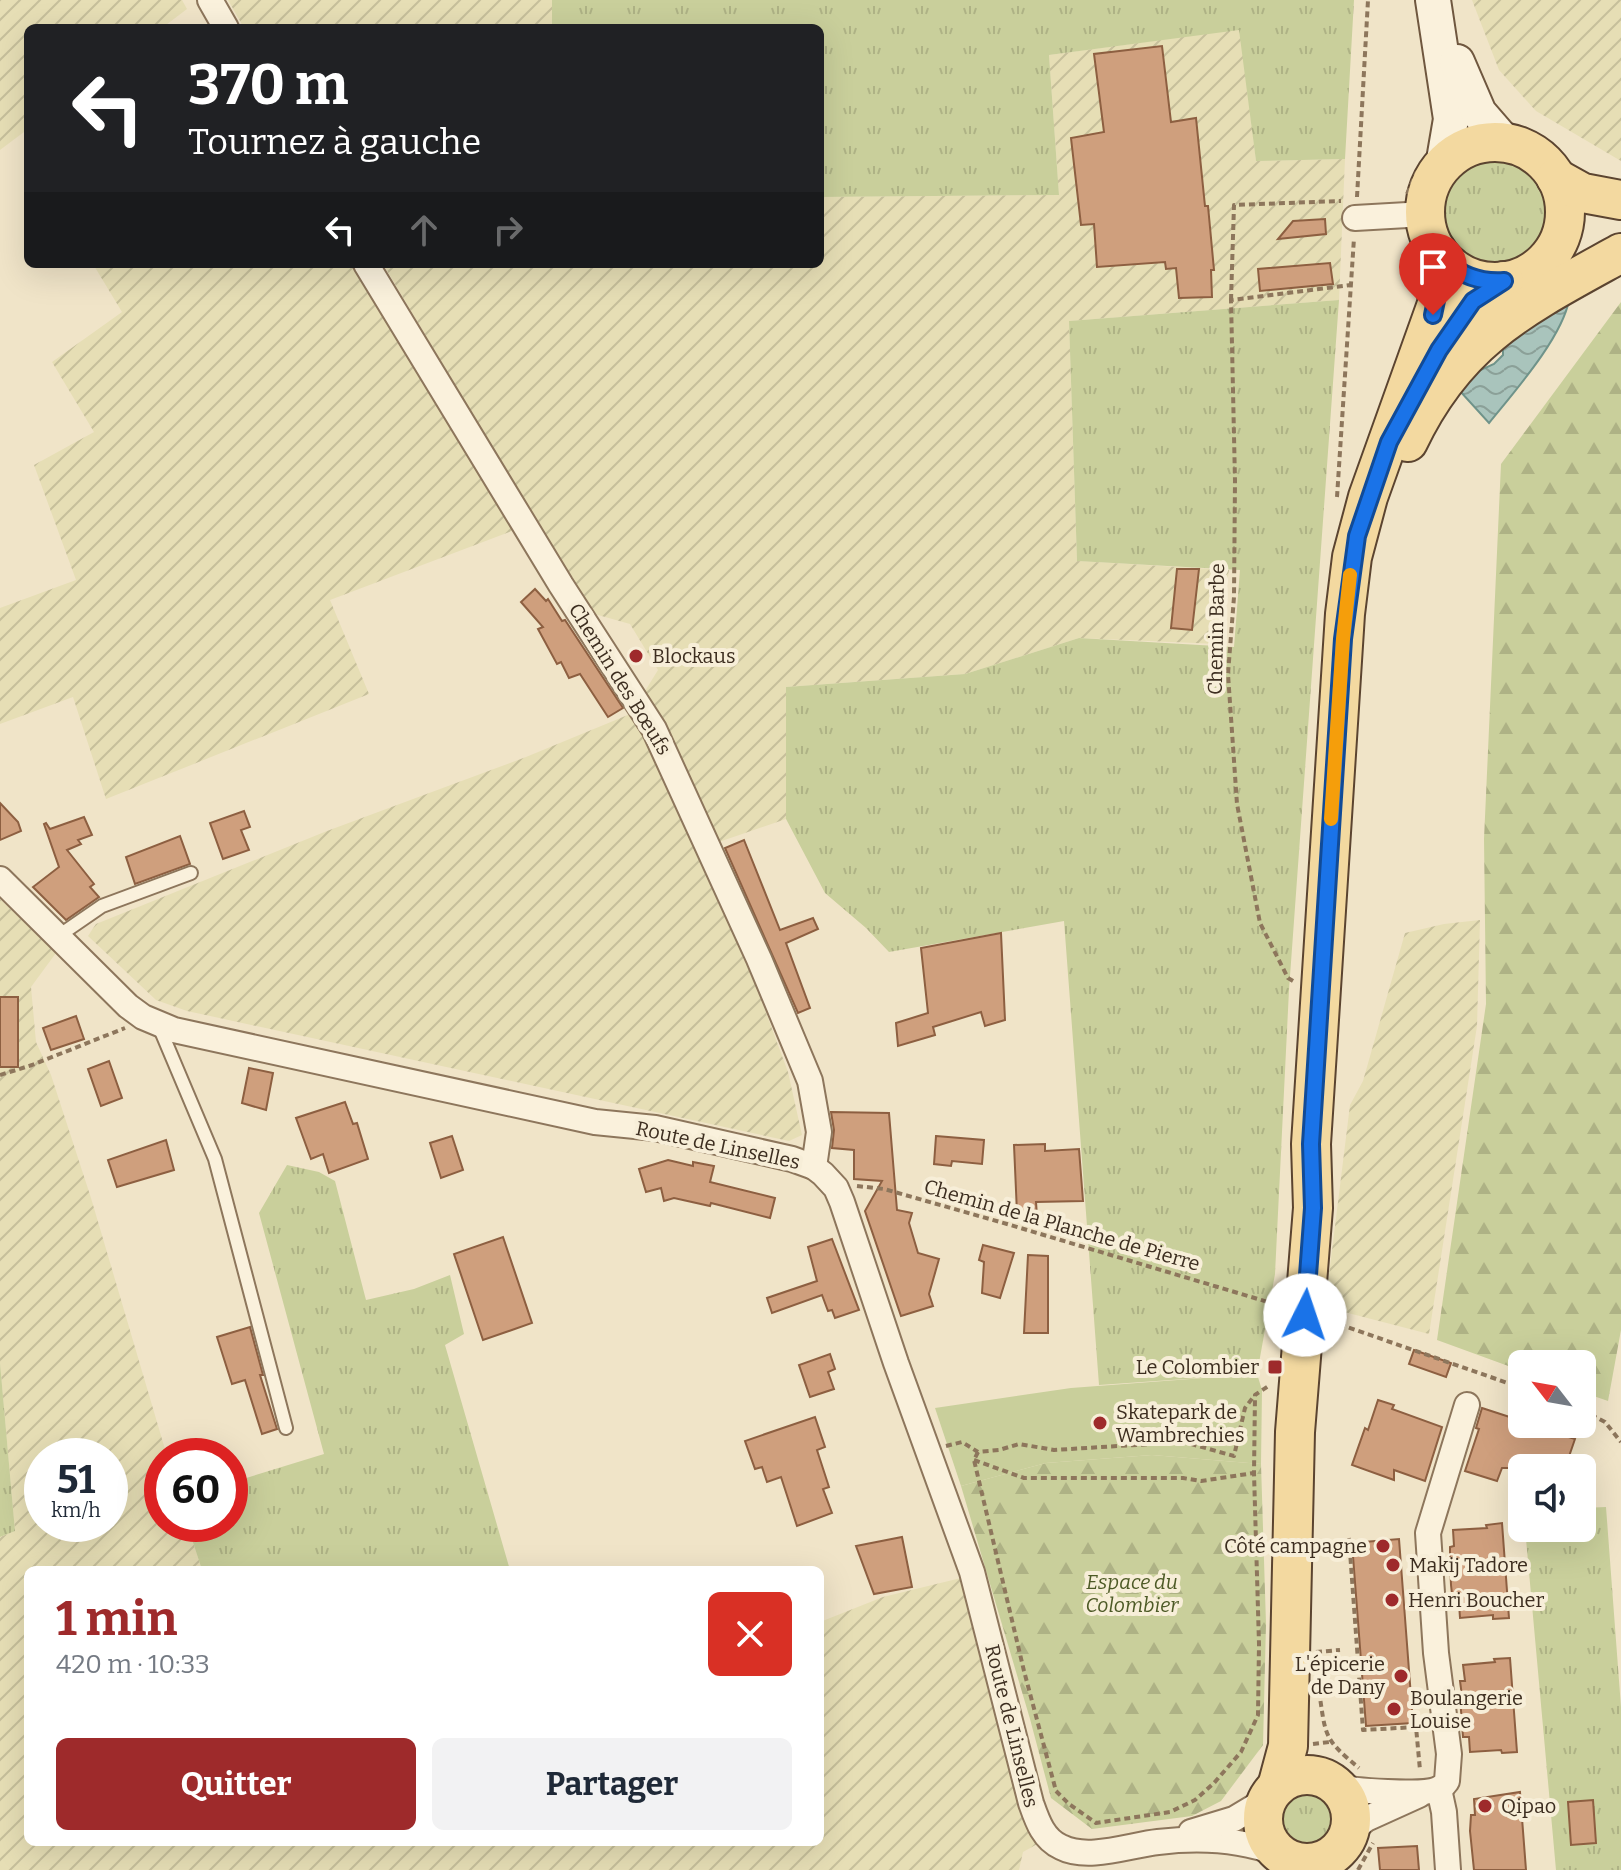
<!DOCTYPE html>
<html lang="fr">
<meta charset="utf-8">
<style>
body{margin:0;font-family:Bitter,serif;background:#f2f2f3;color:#1f2937;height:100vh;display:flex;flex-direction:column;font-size:30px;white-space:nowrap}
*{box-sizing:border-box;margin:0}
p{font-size:26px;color:#747a83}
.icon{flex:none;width:44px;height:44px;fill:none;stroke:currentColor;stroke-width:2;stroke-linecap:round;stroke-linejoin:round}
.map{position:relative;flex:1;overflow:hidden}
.side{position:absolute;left:24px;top:1566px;width:800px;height:280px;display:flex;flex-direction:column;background:#fff;border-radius:12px;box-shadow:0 8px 32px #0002}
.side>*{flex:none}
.guide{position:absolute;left:24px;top:24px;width:800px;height:244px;border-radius:12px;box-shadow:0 8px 32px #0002;background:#202124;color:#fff;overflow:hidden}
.needle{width:52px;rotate:301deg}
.controls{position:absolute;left:1508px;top:1350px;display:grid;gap:16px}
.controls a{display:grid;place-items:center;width:88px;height:88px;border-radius:12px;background:#fff;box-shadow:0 8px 32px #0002;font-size:40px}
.speed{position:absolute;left:24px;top:1438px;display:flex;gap:16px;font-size:40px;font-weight:700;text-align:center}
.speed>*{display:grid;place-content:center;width:104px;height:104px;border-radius:50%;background:#fff;box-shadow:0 8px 32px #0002;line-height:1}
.speed small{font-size:20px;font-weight:400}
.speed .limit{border:12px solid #d22;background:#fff;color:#111}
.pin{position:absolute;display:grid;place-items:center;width:68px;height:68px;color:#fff;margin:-82px -34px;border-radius:50% 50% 50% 0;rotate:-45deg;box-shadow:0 0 8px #0007}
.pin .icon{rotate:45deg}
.me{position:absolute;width:88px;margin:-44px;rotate:4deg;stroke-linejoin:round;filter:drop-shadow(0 0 6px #0008)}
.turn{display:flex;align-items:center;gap:28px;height:168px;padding:0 32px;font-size:36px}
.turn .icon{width:104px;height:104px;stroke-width:2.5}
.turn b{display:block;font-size:56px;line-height:68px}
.lanes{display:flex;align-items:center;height:76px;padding:0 32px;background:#0003;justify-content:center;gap:40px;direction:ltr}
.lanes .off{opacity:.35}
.round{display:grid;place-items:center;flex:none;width:84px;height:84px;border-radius:12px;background:#f2f2f3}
.overview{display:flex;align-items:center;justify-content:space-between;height:136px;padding:0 32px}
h1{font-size:48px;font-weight:700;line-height:60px;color:#9e2a2b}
.primary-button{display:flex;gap:16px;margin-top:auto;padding:16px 32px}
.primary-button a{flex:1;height:92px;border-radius:12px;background:#9e2a2b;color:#fff;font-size:32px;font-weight:700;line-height:92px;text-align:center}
.primary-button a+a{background:#f2f2f3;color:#1f2937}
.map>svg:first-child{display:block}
.farmland{fill:url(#farmland-furrows);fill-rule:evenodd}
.grass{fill:url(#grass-tufts)}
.forest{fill:url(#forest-firs)}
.garden{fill:#c9cf9b}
.water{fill:url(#water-waves);stroke:#6f938a;stroke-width:2}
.building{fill:#cf9f7d;stroke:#8d5f41;stroke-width:2}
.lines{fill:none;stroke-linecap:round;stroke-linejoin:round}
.lane-casing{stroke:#8d765c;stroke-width:16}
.street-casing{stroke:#8d765c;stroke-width:28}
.secondary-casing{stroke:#6f573f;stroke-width:38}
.primary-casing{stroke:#5b4430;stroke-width:42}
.path{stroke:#8d765c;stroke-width:4;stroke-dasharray:6 4;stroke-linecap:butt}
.lane{stroke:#faf1dc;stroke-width:12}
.street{stroke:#faf1dc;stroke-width:24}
.secondary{stroke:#faf1dc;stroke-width:34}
.primary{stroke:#f3d9a0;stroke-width:38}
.route-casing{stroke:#114b97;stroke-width:20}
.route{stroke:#1a73e8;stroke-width:14}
.slow{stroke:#f59e0b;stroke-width:14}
.poi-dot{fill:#9e2a2b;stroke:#f7eed8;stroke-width:3}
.labels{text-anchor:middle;stroke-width:8;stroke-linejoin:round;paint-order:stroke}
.street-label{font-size:20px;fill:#3d2e20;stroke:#f7eed8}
.poi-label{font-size:20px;fill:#3d2e20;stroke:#f7eed8;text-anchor:start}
.park-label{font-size:20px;font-style:italic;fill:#4d5a26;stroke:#f7eed8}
</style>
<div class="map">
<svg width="1621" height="1870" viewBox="0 0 1621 1870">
<defs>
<pattern id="farmland-furrows" width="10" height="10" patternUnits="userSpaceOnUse" patternTransform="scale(2)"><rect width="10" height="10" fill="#e6deb5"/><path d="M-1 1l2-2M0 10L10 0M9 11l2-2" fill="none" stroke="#c6bf9b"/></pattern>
<pattern id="grass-tufts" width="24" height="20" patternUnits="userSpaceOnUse" patternTransform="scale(2)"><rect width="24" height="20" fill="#c9cf9b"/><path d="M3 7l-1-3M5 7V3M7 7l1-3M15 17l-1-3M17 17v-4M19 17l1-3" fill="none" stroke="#aeb285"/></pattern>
<pattern id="forest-firs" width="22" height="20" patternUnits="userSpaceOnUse" patternTransform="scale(2)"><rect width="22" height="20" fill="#c9cf9b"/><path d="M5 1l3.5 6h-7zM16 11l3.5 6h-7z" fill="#aeb285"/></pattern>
<pattern id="water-waves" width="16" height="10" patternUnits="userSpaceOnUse" patternTransform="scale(2)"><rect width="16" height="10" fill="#a9c4bc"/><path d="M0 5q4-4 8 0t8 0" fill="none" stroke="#8ba098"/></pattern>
</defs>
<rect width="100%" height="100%" fill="#f0e4c8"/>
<g class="farmland">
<path d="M0,0H182L187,9L162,28H28V129L0,150Z"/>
<path d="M228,0H552V28H244Z"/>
<path d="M1472,0H1621V161L1536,111L1499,70Z"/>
<path d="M1240,29L1256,161L1345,159L1339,300L1069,321L1077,561L1229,570L1218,644L1079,638L965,674L786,687V819L713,844L645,691L658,670L630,624L591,613L383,264H820V197L1059,195L1049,55Z"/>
<path d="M93,264H359L517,529L330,600L369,694L106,799L73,697L0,724V608L76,580L34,465L94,432L52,362L122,312Z"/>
<path d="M635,712L758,991L788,1072L802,1135L789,1141L187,1011L156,1000L88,936L96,924L327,831L526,757Z"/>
<path d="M0,899L56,953L31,987L36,1042L51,1075L91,1198L167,1456H162V1524H187L202,1570H28V1842H820V1622L883,1597L965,1577L1039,1843L1023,1852L1019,1870H0V1537L15,1531L0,1363ZM42,1456H110V1524H42Z"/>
<path d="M1480,920L1477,1026L1429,1334L1325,1307L1350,1105L1363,1081L1405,933L1444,924Z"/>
</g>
<g class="grass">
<path d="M552,0H1354L1345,159L1256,161L1239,30L1049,55L1059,195L820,197V28H552Z"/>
<circle cx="1493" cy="214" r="57"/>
<path d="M1339,300L1289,990L1275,1274L1257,1374L1099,1385L1064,921L889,952L866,928L825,893L786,819V687L965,674L1079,638L1234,647L1240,570L1077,561L1069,321Z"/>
<path d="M287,1165L319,1172L335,1181L366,1300L414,1289L450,1275L464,1334L445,1345L510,1570H202L187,1524H230V1483L324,1454L259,1213Z"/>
<path d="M0,1363L15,1531L0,1537Z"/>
<path d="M1606,1507L1621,1707V1870H1556L1525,1528H1582V1508Z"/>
<circle cx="1307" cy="1820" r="31"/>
</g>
<g class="forest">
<path d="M1621,302V1330L1608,1401L1582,1392V1364H1522V1371L1437,1340L1486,1004L1484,839L1501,464Z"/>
<path d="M1152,1455L1261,1464L1266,1624L1263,1745L1221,1801L1192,1816L1092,1829L1051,1798L1030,1719L961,1486L1046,1463Z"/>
</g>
<path class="garden" d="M1257,1374L1262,1390L1261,1464L1152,1455L1046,1463L961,1486L935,1408L1071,1388Z"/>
<path class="water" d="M1569,300C1562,338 1514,392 1489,423L1459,390L1476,372L1494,364L1503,355V339Z"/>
<g class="building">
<path d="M1162,46L1171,122L1196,118L1205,206H1208L1214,270H1211L1212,297L1179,298L1176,268L1166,269L1165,262L1097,267L1094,224L1081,225L1071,138L1104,132L1094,54Z"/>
<path d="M1325,219L1326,234L1278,239L1293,221Z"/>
<path d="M1330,263L1333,284L1260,291L1258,269Z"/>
<path d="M1177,569H1199L1192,630L1171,628Z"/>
<path d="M535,589L546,601L548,599L562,621L565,620L623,708L608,717L580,674L569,678L561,662L557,664L538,629L543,627L521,602Z"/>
<path d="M0,803L18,822L21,831L0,840Z"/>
<path d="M244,811L250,827L241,830L249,850L223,859L210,823Z"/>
<path d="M84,817L92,835L78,840L81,844L67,850L94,884L90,887L99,897L66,920L33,887L59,867L44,824L46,823L50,829Z"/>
<path d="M180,836L190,864L135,884L126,857Z"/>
<path d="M744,840L780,930L813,918L818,929L786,943L810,1008L798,1013L725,848Z"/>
<path d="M1001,933L1005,1020L985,1026L981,1012L933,1027L935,1035L898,1046L896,1023L928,1013L921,948Z"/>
<rect x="0" y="997" width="18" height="70"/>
<path d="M76,1016L84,1039L51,1050L43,1028Z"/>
<path d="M109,1061L122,1098L101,1106L88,1069Z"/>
<path d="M249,1068L273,1073L266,1110L242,1103Z"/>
<path d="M345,1102L353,1124L357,1123L368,1159L329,1173L323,1154L311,1159L296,1118Z"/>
<path d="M831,1112L889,1113L897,1210L912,1213L909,1223L918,1253L939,1259L929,1294L933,1306L901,1316L865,1211L882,1181L854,1179V1150L832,1148L834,1130Z"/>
<path d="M452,1136L463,1170L441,1178L430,1143Z"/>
<path d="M936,1136L984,1140L982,1164L952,1161L951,1166L934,1164Z"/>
<path d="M166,1140L174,1170L117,1187L108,1160Z"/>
<path d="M1045,1144V1151L1079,1149L1083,1201L1036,1202L1037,1216L1017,1213L1014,1145Z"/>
<path d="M668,1160L693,1166V1162L714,1166L710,1182L775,1198L770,1218L711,1203L710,1206L674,1198L664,1201L661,1188L646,1192L639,1169Z"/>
<path d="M503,1237L532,1323L483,1340L454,1254Z"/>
<path d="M832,1239L859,1310L835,1318L832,1310L828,1311L822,1295L772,1313L767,1298L817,1281L808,1247Z"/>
<path d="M983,1245L1014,1253L1000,1298L982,1293L984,1262L979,1260Z"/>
<path d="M1028,1255L1048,1256V1333H1024Z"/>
<path d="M250,1327L263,1375H260L277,1429L262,1434L245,1380L232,1384L217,1337Z"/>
<path d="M1414,1350L1451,1363L1446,1377L1409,1364Z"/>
<path d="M830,1354L835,1369L828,1372L834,1389L810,1397L799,1365Z"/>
<path d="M1378,1400L1394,1405L1392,1409L1442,1427L1425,1481L1394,1470V1480L1352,1465L1365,1428L1368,1430Z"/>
<path d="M1482,1408L1522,1421V1424H1547L1558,1428L1556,1433L1575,1439L1565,1468H1502L1497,1481L1465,1471L1479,1429L1476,1428Z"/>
<path d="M815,1417L825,1447L817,1450L829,1487L823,1489L832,1513L797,1526L781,1477L767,1482L762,1467L755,1469L745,1441Z"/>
<path d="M1502,1523L1509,1618L1493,1619V1615L1460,1618L1459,1603H1453L1451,1585L1450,1562V1547L1454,1546L1453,1530L1487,1528L1486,1525Z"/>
<path d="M902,1537L912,1587L874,1594L856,1546Z"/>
<path d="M1399,1539L1413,1723L1366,1726L1352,1543Z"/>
<path d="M1510,1658L1517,1752L1502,1753L1501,1750L1470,1752L1469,1737H1463L1460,1697L1462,1696L1460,1681H1465L1463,1665L1495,1662L1494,1659Z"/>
<path d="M1520,1792L1526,1870H1474L1470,1831L1471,1815H1475L1474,1799Z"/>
<path d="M1593,1800L1596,1843L1571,1845L1568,1802Z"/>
<path d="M1417,1846L1419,1870H1380L1378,1848Z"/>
</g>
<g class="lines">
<g class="lane-casing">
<g id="lane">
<path d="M57,937L102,906L191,873"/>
<path d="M158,1024L215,1159L286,1428"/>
</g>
</g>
<g class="street-casing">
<g id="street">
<path d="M210,0L226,28"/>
<path d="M1355,218L1425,214"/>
<path d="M366,264L561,585L654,729L759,959L810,1081L819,1132L814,1167"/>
<path d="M0,879L128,1006L143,1017L174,1030L595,1122L655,1128L792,1159L814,1167L823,1174L836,1188L842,1202L896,1363L972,1572L1031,1803C1037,1820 1043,1839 1061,1847C1088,1861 1130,1845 1158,1842C1199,1837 1241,1839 1279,1854"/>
<path d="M1335,1786C1351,1791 1424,1796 1438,1789C1443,1787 1444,1785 1447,1781L1449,1754L1436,1653L1428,1533L1467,1405"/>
<path d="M1439,1789L1444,1812L1448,1870"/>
<path d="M1191,1832L1234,1819L1269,1798"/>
<path d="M1349,1833L1366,1819L1419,1795"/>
</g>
</g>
<g class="secondary-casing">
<g id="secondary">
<path d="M1433,0L1451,119L1443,166"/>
<path d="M1457,62L1479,113L1505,143"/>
</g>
</g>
<g class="primary-casing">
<g id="primary">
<circle cx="1495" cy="212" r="70"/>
<path d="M1556,178L1583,193L1621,200"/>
<path d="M1435,358L1473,301L1504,281"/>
<path d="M1408,442C1457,338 1525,306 1621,253"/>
<circle cx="1307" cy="1819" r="44"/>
<path d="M1277,1787L1288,1746L1295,1432L1313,1208L1311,1144L1345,614L1352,557L1368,497L1437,304L1439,277L1437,251"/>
</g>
</g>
<g class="path">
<path d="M1529,132L1554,151"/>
<path d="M1407,194L1417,172"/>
<path d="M1357,197L1368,0"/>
<path d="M1231,300L1234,205L1341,201"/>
<path d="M1337,497L1354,238"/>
<path d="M1293,981L1288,978L1260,923L1237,804L1228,674L1234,597L1235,481L1231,300L1351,285"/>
<path d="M0,1075L32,1065L125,1028"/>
<path d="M857,1186L884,1189L1007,1224L1278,1305"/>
<path d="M1330,1321L1522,1388"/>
<path d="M1582,1410L1605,1422L1621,1442"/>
<path d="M946,1446L962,1442L978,1452L999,1450L1019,1444L1054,1450L1184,1442L1234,1456L1245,1408L1254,1396"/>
<path d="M978,1452L974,1460L1024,1671L1056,1791L1069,1804L1096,1823L1170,1812L1195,1800L1214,1783L1241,1752L1258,1715L1259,1644L1254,1473L1255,1395L1270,1385"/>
<path d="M974,1460L1024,1478H1183L1201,1481L1254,1473"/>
<path d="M1349,1538L1363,1730L1416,1727L1420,1770"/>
<path d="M1316,1652L1340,1650"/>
<path d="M1319,1691C1326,1737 1323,1738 1359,1768"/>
<path d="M1313,1744L1330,1742"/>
<path d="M1358,1870L1373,1843"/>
</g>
<use href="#lane" class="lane"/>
<use href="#street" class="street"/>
<use href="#secondary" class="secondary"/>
<use href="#primary" class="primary"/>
</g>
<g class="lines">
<g class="route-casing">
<path id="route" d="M1305,1315L1313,1208L1311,1144L1343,639L1357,536L1389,442L1439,350L1473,301L1504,281C1476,283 1454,273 1437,251L1439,286L1433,315"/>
</g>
<use href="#route" class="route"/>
<path class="slow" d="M1331,819L1343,639L1350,575"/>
</g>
<g class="poi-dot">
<circle cx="636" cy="656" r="8"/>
<rect x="1267" y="1359" width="16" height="16" rx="4"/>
<circle cx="1100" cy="1423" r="8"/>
<circle cx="1383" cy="1546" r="8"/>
<circle cx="1393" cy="1565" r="8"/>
<circle cx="1392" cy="1600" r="8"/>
<circle cx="1401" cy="1676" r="8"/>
<circle cx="1394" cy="1709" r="8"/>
<circle cx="1485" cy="1806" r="8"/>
</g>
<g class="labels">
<g class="street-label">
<text transform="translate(1216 629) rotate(-89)" y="7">Chemin Barbe</text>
<text transform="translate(620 679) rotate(58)" y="7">Chemin des Bœufs</text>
<text transform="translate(718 1145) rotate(12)" y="7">Route de Linselles</text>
<text transform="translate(1062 1225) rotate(16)" y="7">Chemin de la Planche de Pierre</text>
<text transform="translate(1012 1726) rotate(76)" y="7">Route de Linselles</text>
</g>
<g class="poi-label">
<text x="652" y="663">Blockaus</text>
<text x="1259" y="1374" text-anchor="end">Le Colombier</text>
<text x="1116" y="1419">Skatepark de<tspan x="1116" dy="23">Wambrechies</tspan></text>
<text x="1367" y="1553" text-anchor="end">Côté campagne</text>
<text x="1409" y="1572">Makij Tadore</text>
<text x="1408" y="1607">Henri Boucher</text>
<text x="1385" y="1671" text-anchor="end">L'épicerie<tspan x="1385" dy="23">de Dany</tspan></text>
<text x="1410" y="1705">Boulangerie<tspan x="1410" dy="23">Louise</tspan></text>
<text x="1501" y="1813">Qipao</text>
</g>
<g class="park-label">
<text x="1132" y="1589">Espace du<tspan x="1132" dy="23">Colombier</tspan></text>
</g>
</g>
</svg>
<div class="controls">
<a><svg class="needle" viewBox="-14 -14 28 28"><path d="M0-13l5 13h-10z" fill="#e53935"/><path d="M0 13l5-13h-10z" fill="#747a83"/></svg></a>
<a><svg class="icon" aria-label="sound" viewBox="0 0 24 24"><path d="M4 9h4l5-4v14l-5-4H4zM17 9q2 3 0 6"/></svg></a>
</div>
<div class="speed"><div>51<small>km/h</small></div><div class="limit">60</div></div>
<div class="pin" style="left:1433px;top:315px;background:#d93025"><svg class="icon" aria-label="arrive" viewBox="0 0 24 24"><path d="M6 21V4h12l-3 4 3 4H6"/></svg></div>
<svg class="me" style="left:1305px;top:1315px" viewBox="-20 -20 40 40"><circle r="19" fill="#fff"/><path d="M0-13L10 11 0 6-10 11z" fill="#1a73e8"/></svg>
<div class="guide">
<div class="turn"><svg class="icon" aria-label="left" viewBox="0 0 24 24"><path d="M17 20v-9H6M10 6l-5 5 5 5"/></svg><div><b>370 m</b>Tournez à gauche</div></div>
<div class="lanes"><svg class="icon" aria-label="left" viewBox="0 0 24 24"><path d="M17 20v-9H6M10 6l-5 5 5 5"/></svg><svg class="icon off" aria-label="ahead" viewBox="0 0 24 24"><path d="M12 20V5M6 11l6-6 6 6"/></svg><svg class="icon off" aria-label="right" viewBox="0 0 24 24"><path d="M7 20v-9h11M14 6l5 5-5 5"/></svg></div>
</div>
<section class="side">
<div class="overview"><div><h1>1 min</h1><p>420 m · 10:33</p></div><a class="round" style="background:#d93025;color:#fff"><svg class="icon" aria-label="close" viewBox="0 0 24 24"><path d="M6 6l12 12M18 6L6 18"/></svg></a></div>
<div class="primary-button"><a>Quitter</a><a>Partager</a></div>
</section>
</div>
